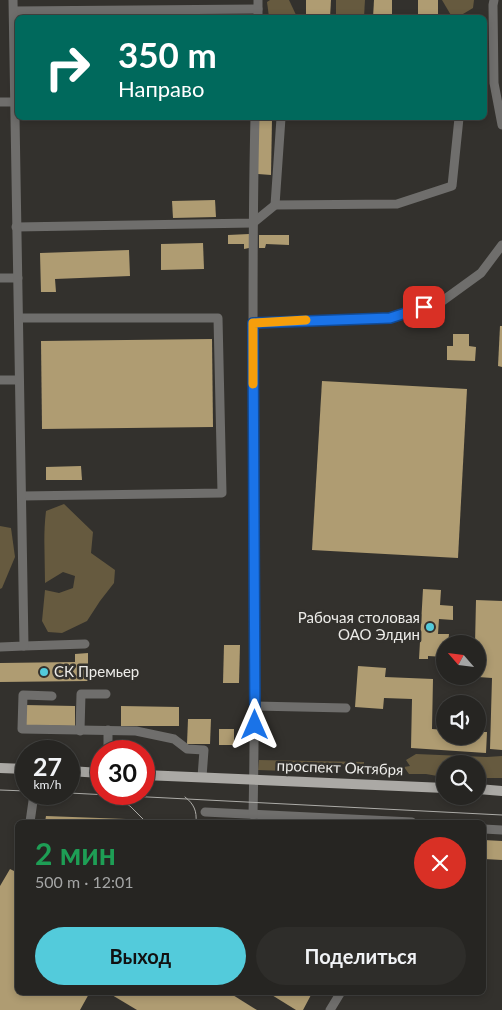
<!DOCTYPE html>
<html lang="ru">
<meta charset="utf-8">
<style>
body{margin:0;font-family:Lato,sans-serif;background:#2e2d2a;color:#f1f3f6;height:100vh;display:flex;flex-direction:column;font-size:19px;white-space:nowrap}
*{box-sizing:border-box;margin:0}
p{font-size:16px;color:#a4a5a5}
.icon{flex:none;width:28px;height:28px;fill:none;stroke:currentColor;stroke-width:2;stroke-linecap:round;stroke-linejoin:round}
.map{position:relative;flex:1;overflow:hidden}
.drawer{position:absolute;left:15px;top:820px;width:471px;height:175px;display:flex;flex-direction:column;background:#262522;border-radius:8px;box-shadow:0 2px 8px #0003,0 0 0 1px #424240}
.drawer>*{flex:none}
.hud{position:absolute;left:15px;top:15px;width:472px;height:105px;border-radius:8px;box-shadow:0 2px 8px #0003,0 0 0 1px #424240;background:#00695c;color:#fff;overflow:hidden}
.needle{width:32px;rotate:298deg}
.controls{position:absolute;left:436px;top:635px;display:grid;gap:10px}
.controls a{display:grid;place-items:center;width:50px;height:50px;border-radius:50%;background:#262522;box-shadow:0 2px 8px #0003,0 0 0 1px #424240;font-size:25px}
.speed{position:absolute;left:15px;top:740px;display:flex;gap:10px;font-size:25px;font-weight:700;text-align:center}
.speed>*{display:grid;place-content:center;width:65px;height:65px;border-radius:50%;background:#262522;box-shadow:0 2px 8px #0003,0 0 0 1px #424240;line-height:1}
.speed small{font-size:12px;font-weight:400}
.speed .limit{border:8px solid #d22;background:#fff;color:#111}
.pin{position:absolute;display:grid;place-items:center;width:42px;height:42px;color:#fff;margin:-21px;border-radius:10px;box-shadow:0 2px 8px #0006}
.me{position:absolute;width:55px;margin:-28px;rotate:0deg;stroke-linejoin:round;filter:drop-shadow(0 0 4px #0008)}
.turn{display:flex;align-items:center;gap:18px;height:105px;padding:0 20px;font-size:22px}
.turn .icon{width:65px;height:65px;stroke-width:2.5}
.turn b{display:block;font-size:35px;line-height:42px}
.round{display:grid;place-items:center;flex:none;width:52px;height:52px;border-radius:26px;background:#2e2d2a}
.headline{display:flex;align-items:center;justify-content:space-between;height:85px;padding:0 20px}
h1{font-size:30px;font-weight:700;line-height:38px;color:#1e9e55}
.action{display:flex;gap:10px;margin-top:auto;padding:10px 20px}
.action a{flex:1;height:58px;border-radius:30px;background:#53cbdb;color:#111;font-size:20px;font-weight:700;line-height:58px;text-align:center}
.action a+a{background:#2e2d2a;color:#f1f3f6}
.map>svg:first-child{display:block}
.green{fill:#665a3f}
.building{fill:#af9c72}
.lines{fill:none;stroke-linecap:round;stroke-linejoin:round}
.minor{stroke:#6f6e6c;stroke-width:9}
.major{stroke:#aba9a5;stroke-width:10}
.tram{stroke:#adaca8;stroke-width:1}
.route-casing{stroke:#114b97;stroke-width:12}
.route{stroke:#1a73e8;stroke-width:9}
.slow{stroke:#f59e0b;stroke-width:9}
.poi-dot{fill:#53cbdb;stroke:#33312d;stroke-width:2}
.labels{text-anchor:middle;stroke-width:5;stroke-linejoin:round;paint-order:stroke}
.poi-label{font-size:15px;fill:#edece9;stroke:#33312d;text-anchor:end}
.street-label{font-size:15px;fill:#edece9;stroke:#33312d}
</style>
<div class="map">
<svg width="502" height="1010" viewBox="0 0 502 1010">
<rect width="100%" height="100%" fill="#33312d"/>
<g class="green">
<path d="M270,0H289L297,17H269L267,2Z"/>
<path d="M336,0H365L364,17H336Z"/>
<path d="M442,0H474L473,8L458,17H452Z"/>
<path d="M64,504L93,532L91,553L115,570L114,583L100,601L87,621L62,633L48,632L42,621L45,590L59,593L73,588L75,576L63,572L45,583C45,559 43,535 46,511Z"/>
<path d="M0,526L11,528L15,557L2,588L0,589Z"/>
<path d="M416,754L487,757L502,756V778H478V764H445V775L443,777L426,774H409L404,767L410,766L406,760Z"/>
<path d="M259,760L364,762V765L333,764L315,772L258,770Z"/>
</g>
<g class="building">
<path d="M306,0H331L330,18H306Z"/>
<path d="M374,0H392V18H373Z"/>
<rect x="418" y="0" width="20" height="18"/>
<path d="M258,118H272L271,175L258,174Z"/>
<path d="M215,200L216,217L173,218L172,201Z"/>
<path d="M249,234V248L244,249V244H228V235Z"/>
<path d="M259,235H289V245L266,244L265,248H259Z"/>
<path d="M203,243L204,269L161,270V244Z"/>
<path d="M129,250L130,276L55,279L56,292H41L40,253Z"/>
<path d="M500,326H502V367L498,366Z"/>
<path d="M453,334H469V346L476,347L475,361L447,360V346H453Z"/>
<path d="M212,339L213,427L42,429L41,341Z"/>
<path d="M322,381L467,389L458,558L312,550Z"/>
<path d="M81,466L82,480H46V467Z"/>
<path d="M423,589L441,590L440,605L453,606V620L439,619L438,634H449L448,644H445V657L428,656V659H419Z"/>
<path d="M476,600L502,601V750L490,749L492,678L478,677V644H475Z"/>
<path d="M224,645H240L239,683H223Z"/>
<path d="M88,653V681L0,682V663L75,662V654Z"/>
<path d="M358,666L386,668L385,677L433,679L432,729L445,730V736H478V732H487L486,753L411,748L412,699L384,698L383,709L355,707Z"/>
<path d="M25,705L75,706V726L24,725Z"/>
<path d="M121,706L179,707V726H121Z"/>
<path d="M188,719H211L210,744H187Z"/>
<rect x="219" y="729" width="15" height="16"/>
<path d="M46,816L126,819V822H45Z"/>
<path d="M484,840L502,841V860L484,859Z"/>
<path d="M10,869L18,873V992H90L80,1010H0V886Z"/>
<path d="M114,992H228L257,1010H137L112,995Z"/>
<path d="M267,992H307L311,995L303,1010H296Z"/>
</g>
<g class="lines">
<g class="minor">
<path d="M494,0L493,5L494,83L502,125"/>
<path d="M14,11L258,9"/>
<path d="M258,18V0"/>
<path d="M0,102H15"/>
<path d="M275,205L281,118"/>
<path d="M16,227L253,223L275,205L397,204L452,186L459,118"/>
<path d="M0,278H18"/>
<path d="M19,318H218L222,493L22,496"/>
<path d="M253,323L390,318L441,302L481,273L502,245"/>
<path d="M0,380H19"/>
<path d="M24,646L85,644"/>
<path d="M0,647L24,646L13,0"/>
<path d="M52,696L23,695L22,729L136,731L174,739L187,749L204,750L202,777"/>
<path d="M255,706L346,708"/>
<path d="M108,730V751"/>
<path d="M80,731L81,694H106"/>
<path d="M205,812L412,822"/>
<path d="M253,815C258,582 249,350 255,118"/>
<path d="M30,822L34,794"/>
<path d="M484,829L502,830"/>
<path d="M330,1010L341,992"/>
</g>
<g class="major">
<path d="M0,768L26,769"/>
<path d="M69,771L101,773"/>
<path d="M144,775L445,788"/>
<path d="M478,789L502,791"/>
</g>
<g class="tram">
<path d="M0,790L26,791"/>
<path d="M69,793L502,815"/>
<path d="M114,797L130,806L146,822"/>
<path d="M185,797C194,804 197,811 196,822"/>
</g>
</g>
<g class="lines">
<g class="route-casing">
<path id="route" d="M255,725L253,323L390,318L424,307"/>
</g>
<use href="#route" class="route"/>
<path class="slow" d="M253,384V323L306,320"/>
</g>
<g class="poi-dot">
<circle cx="430" cy="627" r="5"/>
<circle cx="44" cy="672" r="5"/>
</g>
<g class="labels">
<g class="poi-label">
<text x="420" y="623">Рабочая столовая<tspan x="420" dy="17">ОАО Элдин</tspan></text>
<text x="54" y="677" text-anchor="start">СК Премьер</text>
</g>
<g class="street-label">
<text transform="translate(340 768) rotate(2)" y="5">проспект Октября</text>
</g>
</g>
</svg>
<div class="controls">
<a><svg class="needle" viewBox="-14 -14 28 28"><path d="M0-13l5 13h-10z" fill="#e53935"/><path d="M0 13l5-13h-10z" fill="#a4a5a5"/></svg></a>
<a><svg class="icon" aria-label="sound" viewBox="0 0 24 24"><path d="M4 9h4l5-4v14l-5-4H4zM17 9q2 3 0 6"/></svg></a>
<a><svg class="icon" aria-label="search" viewBox="0 0 24 24"><circle cx="10" cy="10" r="6"/><path d="M15 15l6 6"/></svg></a>
</div>
<div class="speed"><div>27<small>km/h</small></div><div class="limit">30</div></div>
<div class="pin" style="left:424px;top:307px;background:#d93025"><svg class="icon" aria-label="arrive" viewBox="0 0 24 24"><path d="M6 21V4h12l-3 4 3 4H6"/></svg></div>
<svg class="me" style="left:255px;top:725px" viewBox="-20 -20 40 40"><path d="M0-17L14 15 0 8-14 15z" fill="#1a73e8" stroke="#fff" stroke-width="4"/></svg>
<div class="hud">
<div class="turn"><svg class="icon" aria-label="right" viewBox="0 0 24 24"><path d="M7 20v-9h11M14 6l5 5-5 5"/></svg><div><b>350 m</b>Направо</div></div>
</div>
<section class="drawer">
<div class="headline"><div><h1>2 мин</h1><p>500 m · 12:01</p></div><a class="round" style="background:#d93025;color:#fff"><svg class="icon" aria-label="close" viewBox="0 0 24 24"><path d="M6 6l12 12M18 6L6 18"/></svg></a></div>
<div class="action"><a>Выход</a><a>Поделиться</a></div>
</section>
</div>
